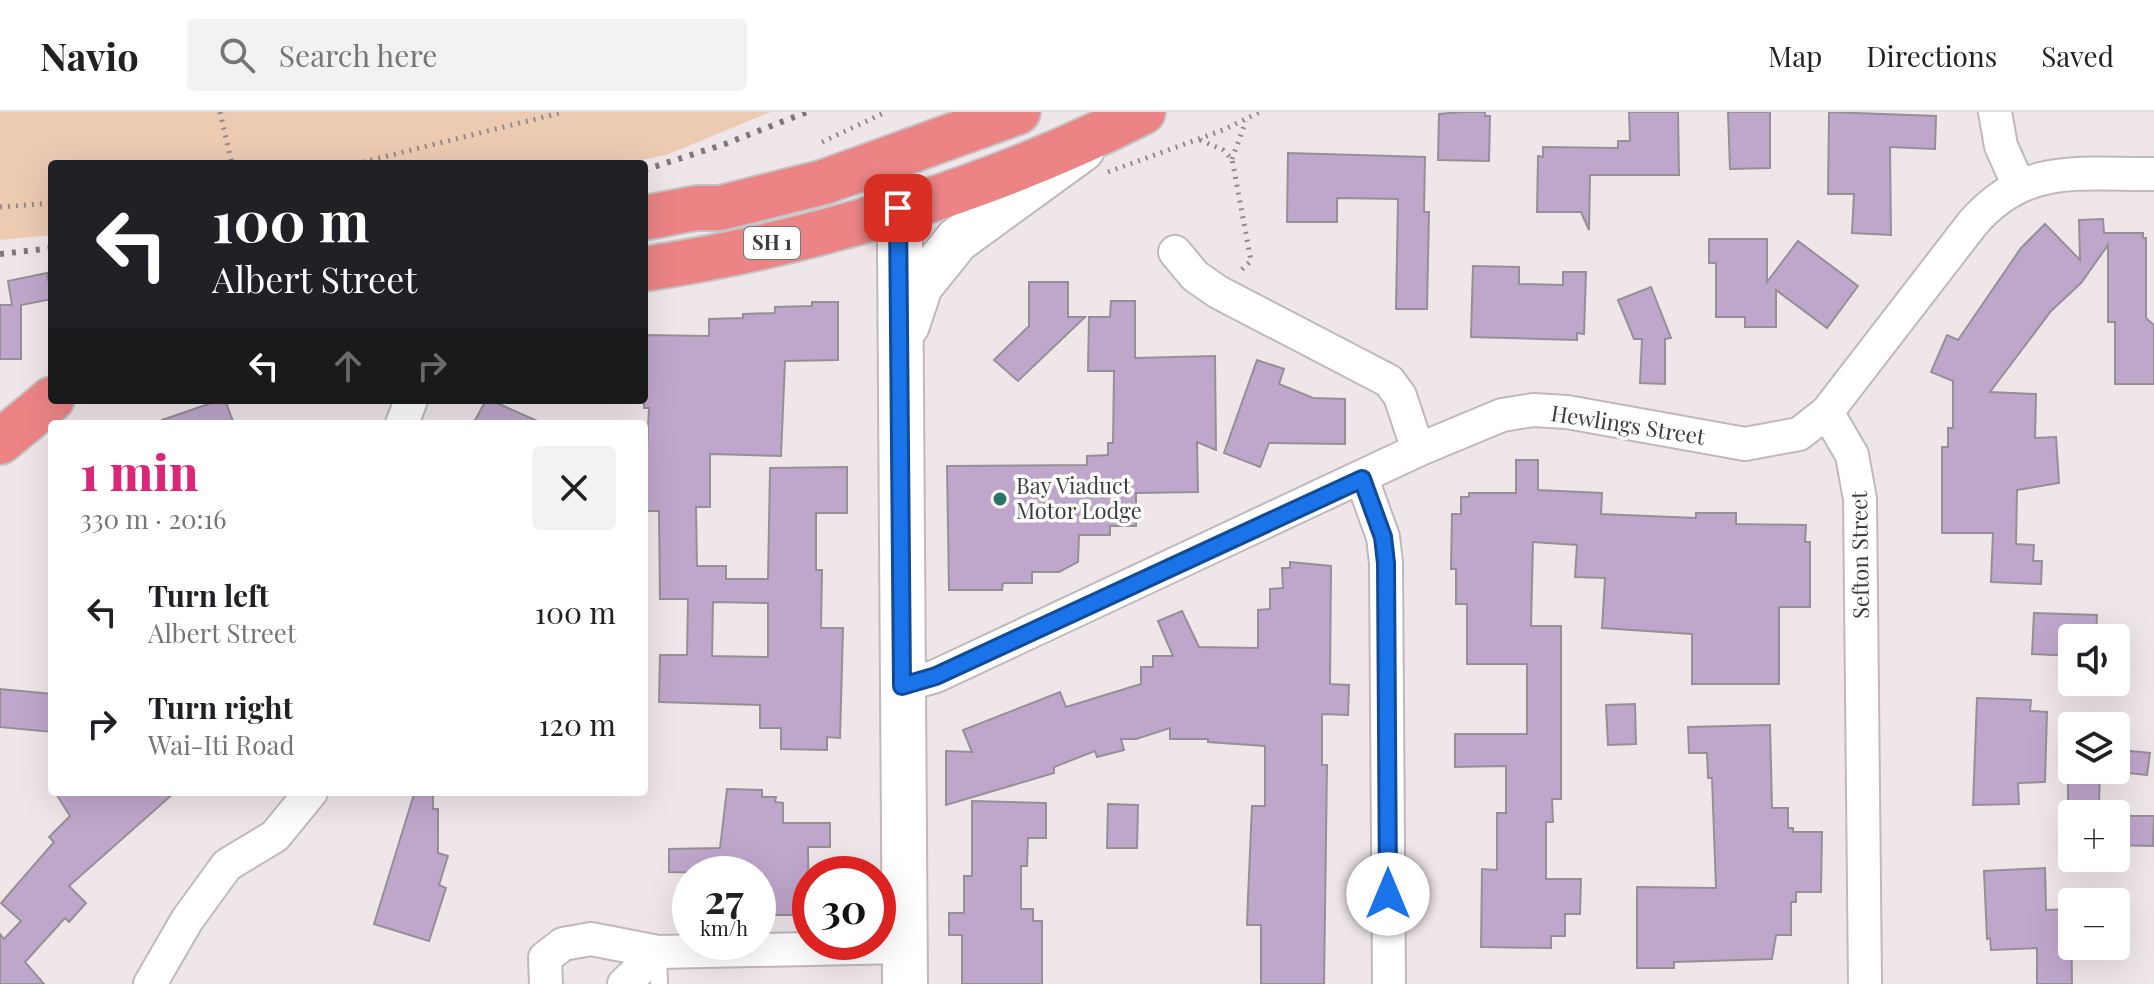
<!DOCTYPE html>
<meta charset="utf-8">
<style>
body{margin:0;font-family:"Playfair Display",serif;background:#f2f2f2;color:#202124;height:100vh;display:flex;flex-direction:column;font-size:30px;white-space:nowrap}
*{box-sizing:border-box;margin:0}
p{font-size:26px;color:#757577}
.icon{flex:none;width:44px;height:44px;fill:none;stroke:currentColor;stroke-width:2;stroke-linecap:round;stroke-linejoin:round}
.map{position:relative;flex:1;overflow:hidden}
.panel{position:absolute;left:48px;top:308px;width:600px;height:376px;display:flex;flex-direction:column;background:#fff;border-radius:8px;box-shadow:0 8px 32px #0002}
.panel>*{flex:none}
.hud{position:absolute;left:48px;top:48px;width:600px;height:244px;border-radius:8px;box-shadow:0 8px 32px #0002;background:#202124;color:#fff;overflow:hidden}
.tools{position:absolute;left:2058px;top:512px;display:grid;gap:16px}
.tools a{display:grid;place-items:center;width:72px;height:72px;border-radius:8px;background:#fff;box-shadow:0 8px 32px #0002;font-size:40px}
.speed{position:absolute;left:672px;top:744px;display:flex;gap:16px;font-size:40px;font-weight:700;text-align:center}
.speed>*{display:grid;place-content:center;width:104px;height:104px;border-radius:50%;background:#fff;box-shadow:0 8px 32px #0002;line-height:1}
.speed small{font-size:20px;font-weight:400}
.speed .limit{border:12px solid #d22;background:#fff;color:#111}
.pin{position:absolute;display:grid;place-items:center;width:68px;height:68px;color:#fff;margin:-34px;border-radius:16px;box-shadow:0 4px 12px #0006}
.me{position:absolute;width:88px;margin:-44px;rotate:0deg;stroke-linejoin:round;filter:drop-shadow(0 0 6px #0008)}
.turn{display:flex;align-items:center;gap:28px;height:168px;padding:0 32px;font-size:36px}
.turn .icon{width:104px;height:104px;stroke-width:2.5}
.turn b{display:block;font-size:56px;line-height:68px}
.lanes{display:flex;align-items:center;height:76px;padding:0 32px;background:#0003;justify-content:center;gap:40px;direction:ltr}
.lanes .off{opacity:.35}
.round{display:grid;place-items:center;flex:none;width:84px;height:84px;border-radius:8px;background:#f2f2f2}
.head{display:flex;align-items:center;justify-content:space-between;height:136px;padding:0 32px}
h1{font-size:48px;font-weight:800;line-height:60px;color:#db2777}
ul{padding:0;list-style:none}
li{display:flex;align-items:center;gap:24px;height:112px;padding:0 32px}
li div{flex:1}
li b{display:block;font-size:30px}
li em{font-style:normal}
header{display:flex;align-items:center;gap:48px;box-sizing:border-box;height:112px;padding:0 40px;background:#fff;border-bottom:2px solid #e0e0e0}
header strong{font-size:38px}
nav{display:flex;gap:44px;margin-inline-start:auto;font-size:28px}
.search{width:560px;height:72px;background:#f2f2f2;display:flex;align-items:center;gap:20px;box-sizing:border-box;padding:0 28px;border-radius:8px;color:#757577;font-size:30px}
.map>svg:first-child{display:block}
.green{fill:#edcab2}
.building{fill:#bfa7cb;stroke:#959097;stroke-width:2;fill-rule:evenodd}
.lines{fill:none;stroke-linecap:round;stroke-linejoin:round}
.service-casing{stroke:#c1b8bc;stroke-width:20}
.minor-casing{stroke:#c1b8bc;stroke-width:36}
.secondary-casing{stroke:#c1b8bc;stroke-width:48}
.trunk-casing{stroke:#c5c4c5;stroke-width:48}
.path{stroke:#928b8e;stroke-width:5;stroke-dasharray:2 6;stroke-linecap:butt}
.service{stroke:#fff;stroke-width:16}
.minor{stroke:#fff;stroke-width:32}
.secondary{stroke:#fff;stroke-width:44}
.trunk{stroke:#ec8486;stroke-width:44}
.rail{stroke:#7d777a;stroke-width:6;stroke-dasharray:4 8;stroke-linecap:butt}
.route-casing{stroke:#114b97;stroke-width:20}
.route{stroke:#1a73e8;stroke-width:14}
.poi-dot{fill:#2d7266;stroke:#fff;stroke-width:3}
.labels{text-anchor:middle;stroke-width:7;stroke-linejoin:round;paint-order:stroke}
.shield{fill:#fff;stroke:#797677;stroke-width:2}
.shield-label{font-size:20px;font-weight:bold;fill:#3f3b3d}
.street-label{font-size:22px;fill:#3f3b3d;stroke:#fff}
.poi-label{font-size:22px;fill:#3f3b3d;stroke:#fff;text-anchor:start}
</style>
<header>
<strong>Navio</strong>
<div class="search"><svg class="icon" aria-label="search" viewBox="0 0 24 24"><circle cx="10" cy="10" r="6"/><path d="M15 15l6 6"/></svg>Search here</div>
<nav><a>Map</a><a>Directions</a><a>Saved</a></nav>
</header>
<div class="map">
<svg width="2154" height="872" viewBox="0 0 2154 872">
<rect width="100%" height="100%" fill="#efe6ea"/>
<path class="green" d="M0,0H771L666,43L621,52H52V123L0,128Z"/>
<g class="building">
<path d="M1462,0H1485V4H1490L1489,49L1438,48L1439,2Z"/>
<path d="M1629,0H1678L1679,63H1590L1589,118L1581,100H1537L1538,44L1543,45V35L1618,36V29H1630Z"/>
<path d="M1728,0H1770V56L1730,57Z"/>
<path d="M1829,0L1936,4L1935,37L1890,35L1891,123L1852,121L1854,82H1828Z"/>
<path d="M1288,41L1425,45L1424,100H1429L1427,197H1396L1398,87L1337,86V110H1287Z"/>
<path d="M2103,107L2104,121H2143V126H2146V206L2154,213V272H2115V210H2108V133L2081,171L2051,199L1990,280L2036,282L2035,326L2056,325L2059,371L2017,378L2016,432L2034,433L2033,449H2042L2041,472L1991,470L1993,421H1942V335H1948V316H1953V269L1931,260L1947,223L1958,228L2021,136L2045,112L2080,148L2079,108Z"/>
<path d="M1709,127H1767V170L1798,129L1858,174L1827,216L1776,178V215H1745V205H1716V151H1709Z"/>
<path d="M1473,154L1519,155V172L1563,173V160H1586L1584,222L1577,221V228L1471,225Z"/>
<path d="M47,161L52,187L21,193V247H0V193H12L8,169Z"/>
<path d="M1029,170H1068V205H1085L1018,269L994,248L1029,214Z"/>
<path d="M1651,175L1671,226L1665,227V272L1640,271L1642,227H1634L1618,188Z"/>
<path d="M1111,189H1135V246L1215,244L1216,338L1197,330L1198,380L1136,381V414H1110V423H1079L1078,450L1059,460H1032V471H1003L1002,478H949L947,354L1087,353V344L1108,343V331H1113L1114,259H1088L1089,205H1110Z"/>
<path d="M812,190H838V248L785,249L781,344L710,342V395H696L697,454H726V467H768L770,356L847,355V401H816V458H822L821,516H843L840,626L827,625V638L781,637V616H760V593L659,590L660,543H687L688,487H660L659,399H644L649,296H644V223L709,224V207L743,206V202L775,201V195L812,194ZM713,490L768,491V545L712,544Z"/>
<path d="M1257,248L1284,257L1279,272L1313,286L1345,287V332L1269,331L1260,355L1224,341Z"/>
<path d="M220,288H225L234,312H162V308Z"/>
<path d="M486,288H490L544,312H473Z"/>
<path d="M1516,348H1538V378L1602,381L1601,402L1696,406V401H1736V412L1806,413L1805,430H1810V495H1779V572H1692V522L1602,516L1605,466L1575,465L1577,433L1533,430L1531,514H1561V687H1552L1553,710H1546V767H1581L1580,802H1565V824H1551V836L1481,835L1482,757L1497,758V701H1506V654L1455,655V622H1527V552H1467V492H1456V457H1451L1452,402H1461V385H1469V381H1516Z"/>
<path d="M1290,450L1331,454L1330,572L1349,573L1348,603L1322,602V653H1327L1324,872H1261V813H1247L1248,786L1252,694H1265V634L1208,630V627H1170V616L1136,627H1121L1124,638L1097,645L1095,639L1054,655V661L946,693V639L972,640L963,618L1060,580L1066,595L1141,572V555H1153V544H1173L1158,509L1182,499L1199,535L1258,536V498L1270,497V477L1283,476L1282,456H1290Z"/>
<path d="M2034,501L2097,503L2096,526H2072V544L2032,542Z"/>
<path d="M0,577L52,582V620L0,615Z"/>
<path d="M1977,586L2031,588L2030,599L2047,600L2045,670L2018,671L2019,692L1973,693Z"/>
<path d="M1635,592L1636,632L1608,633L1606,593Z"/>
<path d="M1770,613L1772,696H1788V716H1793V720H1822L1821,780H1796V790H1791V823H1776L1772,847L1674,850V856H1637V775L1716,776L1712,666H1708L1707,641H1689L1688,615Z"/>
<path d="M2120,638L2150,641L2147,663L2118,660Z"/>
<path d="M2068,658H2100L2099,691L2068,690Z"/>
<path d="M727,677L762,678V685H776L775,690L783,691V711H830V735H808L809,803H758V762L669,760V737L720,736Z"/>
<path d="M55,680H175L69,774L86,791L69,810L65,806L25,850L44,872H0V822L4,827L21,809L1,791L54,730L49,725L70,704Z"/>
<path d="M414,682H433V697H438V741L448,744L439,773L446,776L429,829L374,812Z"/>
<path d="M972,689L1046,691V726H1028L1027,754H1021V797H1033V809H1042V872H962V823H949V801H964V764H972Z"/>
<path d="M1108,692L1138,693L1137,736H1107Z"/>
<path d="M2116,704H2154L2153,734L2116,733Z"/>
<path d="M2045,756L2046,798L2071,797L2072,872H2037V836L1991,838L1990,826L1987,827L1984,759Z"/>
</g>
<g class="lines">
<g class="service-casing">
<path id="service" d="M658,842L659,872"/>
</g>
<g class="minor-casing">
<g id="minor">
<path d="M1995,0L2001,34L2018,72"/>
<path d="M1175,140L1195,164L1218,180L1389,269L1400,284L1418,338"/>
<path d="M1827,300L1852,343L1860,387L1865,872"/>
<path d="M402,312L411,288"/>
<path d="M1362,367L1383,425L1386,451L1389,872"/>
<path d="M902,574L936,564L1418,338L1502,303L1533,298L1567,300L1745,332L1799,322L1827,300L1972,112C2025,50 2079,63 2154,62"/>
<path d="M150,872L187,808L227,753L275,724L311,680"/>
<path d="M546,872L545,846L563,832L591,827L658,840L904,835"/>
<path d="M624,872L658,840"/>
</g>
</g>
<g class="secondary-casing">
<g id="secondary">
<path d="M886,49L898,96L900,130L905,872"/>
<path d="M907,213L920,174L957,128L1082,37"/>
</g>
</g>
<g class="trunk-casing">
<g id="trunk">
<path d="M644,106L696,96H720L824,70L1018,0"/>
<path d="M644,157C811,132 992,77 1143,0"/>
<path d="M0,330L52,287"/>
</g>
</g>
<g class="path">
<path d="M220,0L232,52"/>
<path d="M1200,28L1223,38L1232,47L1251,149L1239,160"/>
<path d="M822,30L886,0"/>
<path d="M1232,47L1246,9"/>
<path d="M355,52L564,0"/>
<path d="M1108,60L1223,18L1260,0"/>
<path d="M0,95L52,91"/>
</g>
<use href="#service" class="service"/>
<use href="#minor" class="minor"/>
<use href="#secondary" class="secondary"/>
<use href="#trunk" class="trunk"/>
<g class="rail">
<path d="M644,58L725,32L807,0"/>
<path d="M0,142L52,136"/>
</g>
</g>
<g class="lines">
<g class="route-casing">
<path id="route" d="M898,96L902,574L936,564L1362,367L1383,425L1386,451L1388,782"/>
</g>
<use href="#route" class="route"/>
</g>
<circle class="poi-dot" cx="1000" cy="387" r="8"/>
<g class="labels">
<rect class="shield" x="744" y="115" width="56" height="32" rx="6"/>
<g class="shield-label">
<text x="772" y="138">SH 1</text>
</g>
<g class="street-label">
<text transform="translate(1628 313) rotate(9)" y="8">Hewlings Street</text>
<text transform="translate(1860 443) rotate(-91)" y="8">Sefton Street</text>
</g>
<g class="poi-label">
<text x="1016" y="382">Bay Viaduct<tspan x="1016" dy="25">Motor Lodge</tspan></text>
</g>
</g>
</svg>
<div class="tools">
<a><svg class="icon" aria-label="sound" viewBox="0 0 24 24"><path d="M4 9h4l5-4v14l-5-4H4zM17 9q2 3 0 6"/></svg></a>
<a><svg class="icon" aria-label="layers" viewBox="0 0 24 24"><path d="M12 4l9 5-9 5-9-5zM3 14l9 5 9-5"/></svg></a>
<a>+</a>
<a>−</a>
</div>
<div class="speed"><div>27<small>km/h</small></div><div class="limit">30</div></div>
<div class="pin" style="left:898px;top:96px;background:#d93025"><svg class="icon" aria-label="arrive" viewBox="0 0 24 24"><path d="M6 21V4h12l-3 4 3 4H6"/></svg></div>
<svg class="me" style="left:1388px;top:782px" viewBox="-20 -20 40 40"><circle r="19" fill="#fff"/><path d="M0-13L10 11 0 6-10 11z" fill="#1a73e8"/></svg>
<div class="hud">
<div class="turn"><svg class="icon" aria-label="left" viewBox="0 0 24 24"><path d="M17 20v-9H6M10 6l-5 5 5 5"/></svg><div><b>100 m</b>Albert Street</div></div>
<div class="lanes"><svg class="icon" aria-label="left" viewBox="0 0 24 24"><path d="M17 20v-9H6M10 6l-5 5 5 5"/></svg><svg class="icon off" aria-label="ahead" viewBox="0 0 24 24"><path d="M12 20V5M6 11l6-6 6 6"/></svg><svg class="icon off" aria-label="right" viewBox="0 0 24 24"><path d="M7 20v-9h11M14 6l5 5-5 5"/></svg></div>
</div>
<section class="panel">
<div class="head"><div><h1>1 min</h1><p>330 m · 20:16</p></div><a class="round"><svg class="icon" aria-label="close" viewBox="0 0 24 24"><path d="M6 6l12 12M18 6L6 18"/></svg></a></div>
<ul>
<li><svg class="icon" aria-label="left" viewBox="0 0 24 24"><path d="M17 20v-9H6M10 6l-5 5 5 5"/></svg><div><b>Turn left</b><p>Albert Street</p></div><em>100 m</em></li>
<li><svg class="icon" aria-label="right" viewBox="0 0 24 24"><path d="M7 20v-9h11M14 6l5 5-5 5"/></svg><div><b>Turn right</b><p>Wai-Iti Road</p></div><em>120 m</em></li>
</ul>
</section>
</div>
